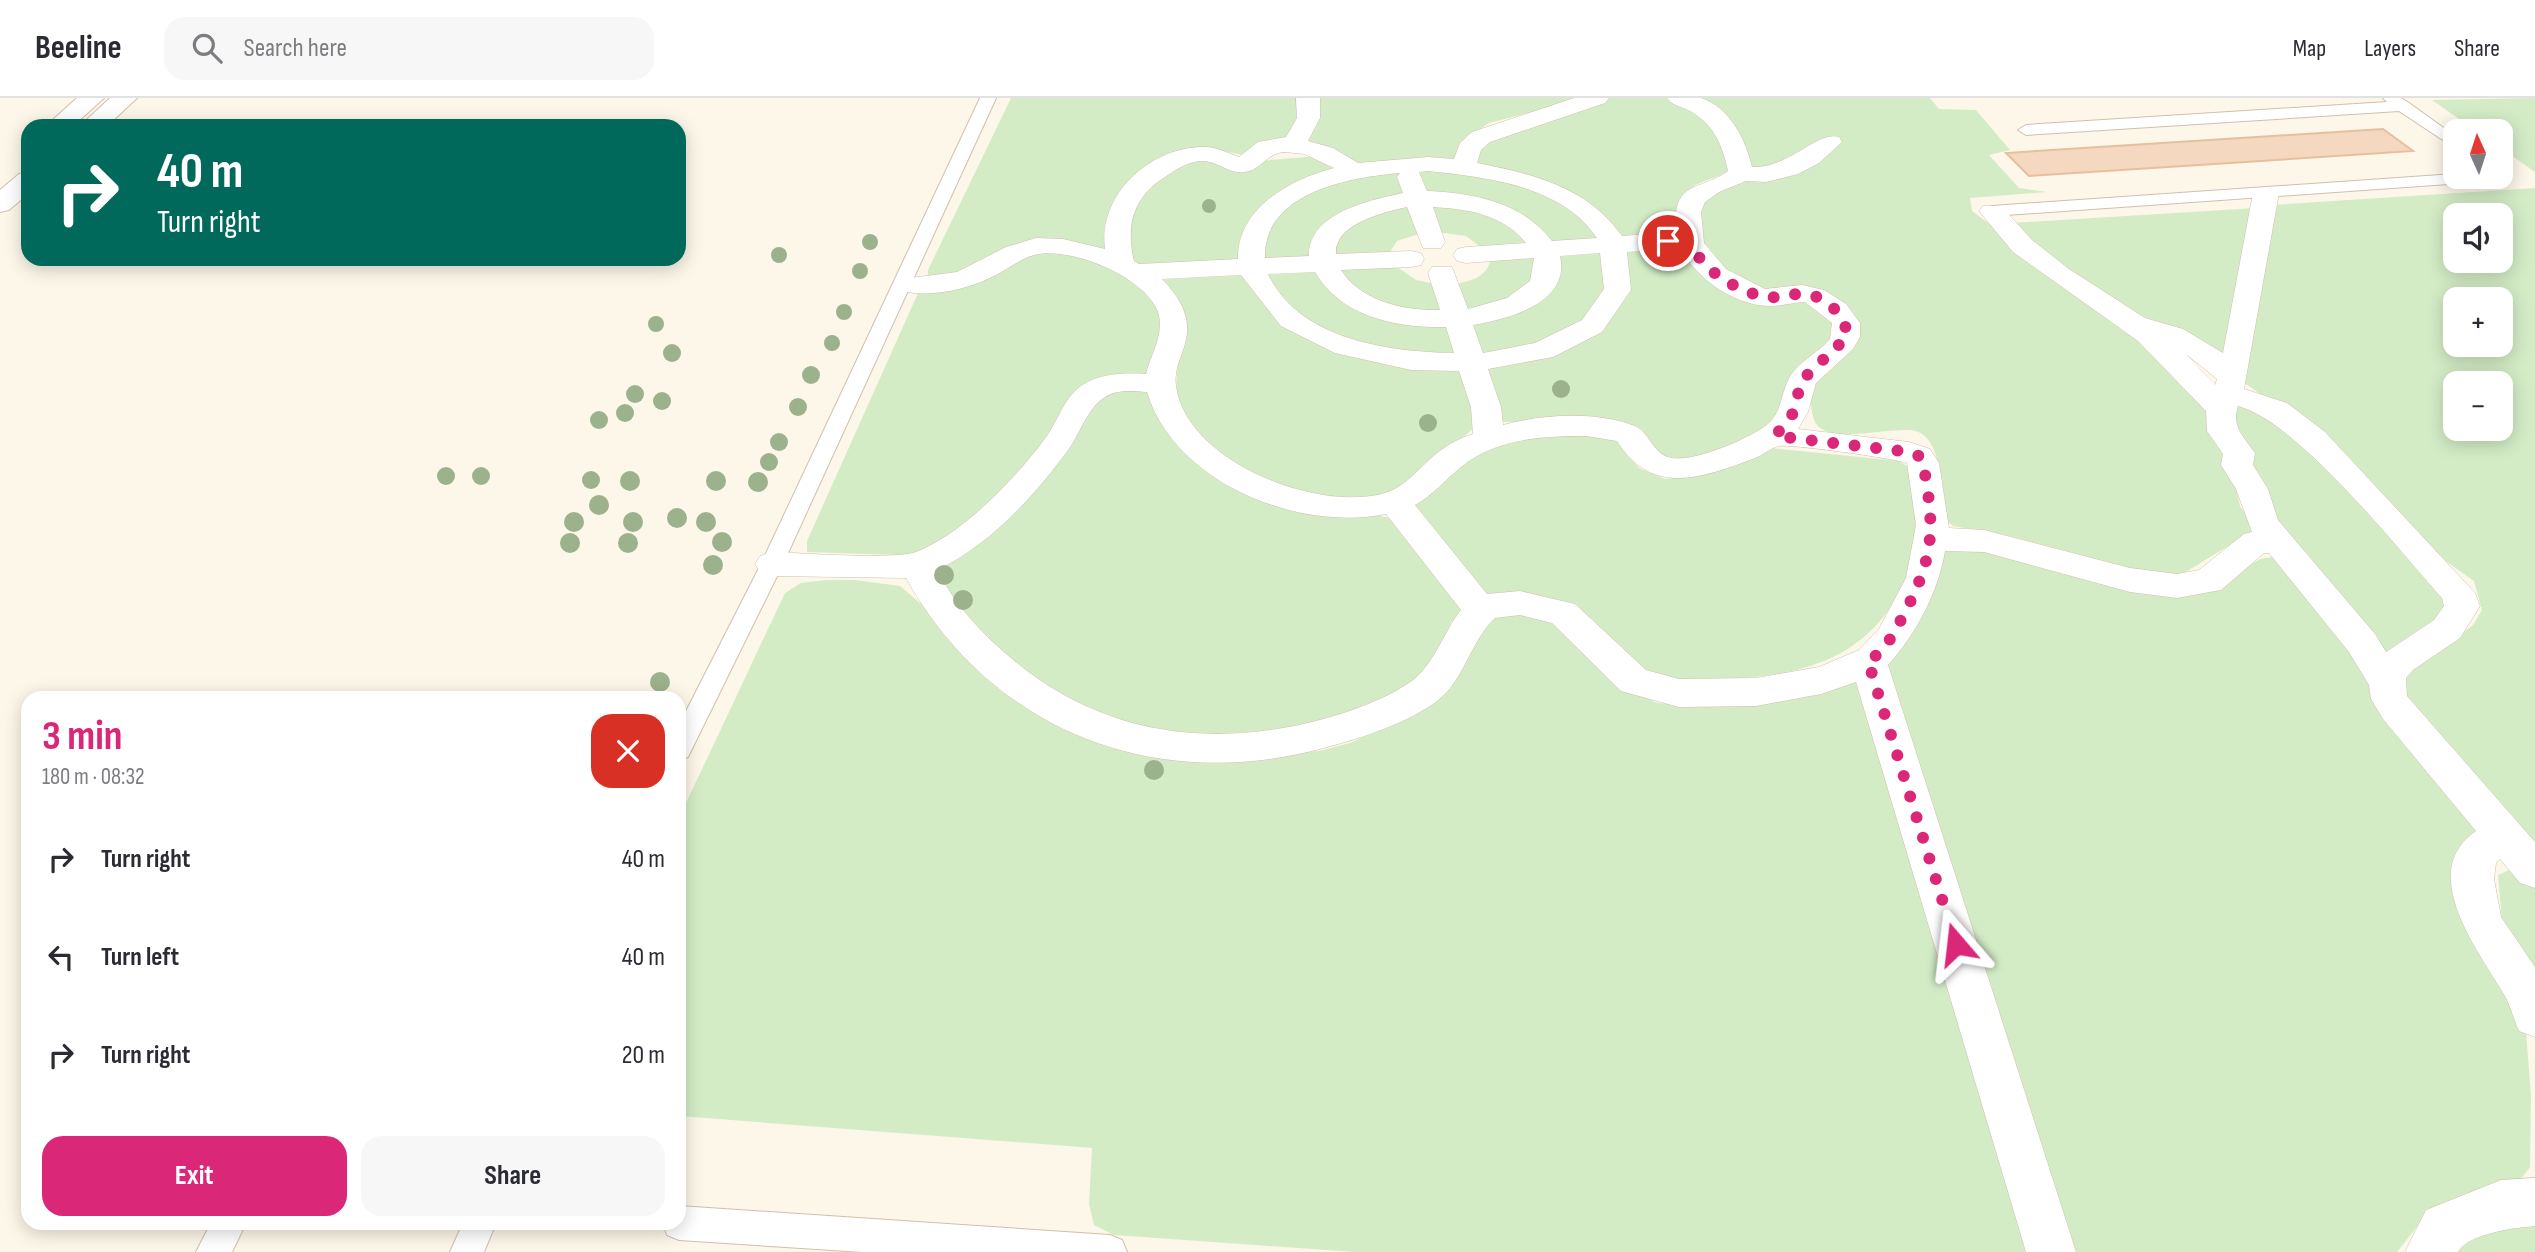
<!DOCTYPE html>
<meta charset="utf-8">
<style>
body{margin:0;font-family:"Sofia Sans Condensed",sans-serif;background:#f7f7f7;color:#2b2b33;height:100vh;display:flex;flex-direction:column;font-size:26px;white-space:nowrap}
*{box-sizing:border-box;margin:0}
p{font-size:23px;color:#7c7c81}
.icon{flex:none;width:38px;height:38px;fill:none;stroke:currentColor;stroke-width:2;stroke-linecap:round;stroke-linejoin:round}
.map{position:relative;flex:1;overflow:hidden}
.sheet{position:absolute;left:21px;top:593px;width:665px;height:539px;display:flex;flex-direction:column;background:#fff;border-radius:21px;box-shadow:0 4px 18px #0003}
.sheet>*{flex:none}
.top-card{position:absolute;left:21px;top:21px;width:665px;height:147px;border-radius:21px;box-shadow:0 4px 18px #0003;background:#00695c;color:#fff;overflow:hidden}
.needle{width:46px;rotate:357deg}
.tools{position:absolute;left:2443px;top:21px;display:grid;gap:14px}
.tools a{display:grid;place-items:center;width:70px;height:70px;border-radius:14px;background:#fff;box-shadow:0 4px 18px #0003;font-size:35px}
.pin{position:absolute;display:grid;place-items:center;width:60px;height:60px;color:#fff;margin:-30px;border:4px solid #fff;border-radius:50%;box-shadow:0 2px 7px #0007}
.me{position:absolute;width:77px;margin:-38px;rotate:343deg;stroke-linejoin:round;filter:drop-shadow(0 0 5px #0008)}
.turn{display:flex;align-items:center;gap:24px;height:147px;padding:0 21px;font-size:32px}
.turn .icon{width:91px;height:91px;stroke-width:2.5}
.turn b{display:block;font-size:49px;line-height:60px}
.round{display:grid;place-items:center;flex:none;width:74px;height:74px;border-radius:21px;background:#f7f7f7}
.head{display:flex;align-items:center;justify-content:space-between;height:119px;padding:0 21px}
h1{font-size:42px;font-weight:700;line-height:52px;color:#db2777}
.primary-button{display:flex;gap:14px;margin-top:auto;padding:14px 21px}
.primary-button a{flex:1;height:80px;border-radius:21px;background:#db2777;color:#fff;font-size:28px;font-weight:700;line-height:80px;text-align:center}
.primary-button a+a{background:#f7f7f7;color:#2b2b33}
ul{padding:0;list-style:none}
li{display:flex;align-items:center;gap:21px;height:98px;padding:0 21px}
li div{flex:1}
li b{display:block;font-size:26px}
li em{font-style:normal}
header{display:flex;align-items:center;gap:42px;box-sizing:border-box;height:98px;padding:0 35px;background:#fff;border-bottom:2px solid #e1e1e2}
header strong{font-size:33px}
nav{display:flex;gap:38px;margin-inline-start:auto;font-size:24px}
.search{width:490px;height:63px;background:#f7f7f7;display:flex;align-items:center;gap:18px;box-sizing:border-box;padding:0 24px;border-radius:21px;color:#7c7c81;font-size:26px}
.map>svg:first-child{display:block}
.green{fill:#d3ecc6;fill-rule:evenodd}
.building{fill:#f4d8c0;stroke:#e7bf9f;stroke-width:2}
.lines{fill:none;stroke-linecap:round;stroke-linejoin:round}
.service-casing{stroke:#d0bfad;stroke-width:2}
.pedestrian-casing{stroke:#d0bfad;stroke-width:1}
.secondary-casing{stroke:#d3c0ab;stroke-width:2}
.service{fill:#fff;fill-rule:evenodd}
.pedestrian{fill:#fff;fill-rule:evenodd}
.secondary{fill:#fff;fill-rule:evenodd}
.tree{fill:#9cb28c}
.route{stroke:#db2777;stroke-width:12;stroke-dasharray:0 21.6}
</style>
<header>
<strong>Beeline</strong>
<div class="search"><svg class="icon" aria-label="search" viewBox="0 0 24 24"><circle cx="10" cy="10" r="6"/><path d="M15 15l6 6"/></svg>Search here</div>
<nav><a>Map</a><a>Layers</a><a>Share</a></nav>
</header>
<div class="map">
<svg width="2535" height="1154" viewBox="0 0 2535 1154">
<rect width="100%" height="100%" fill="#fdf7e9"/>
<g class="green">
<path d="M1011,0H1301V17L1288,41L1246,58L1224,53L1205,54L1115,104L1107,120L1112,153L1074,146L960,176L928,179V172Z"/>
<path d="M1315,0H1587L1489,25L1469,39L1458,65L1360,68L1308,45L1304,40Z"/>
<path d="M1607,0H1672L1704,13L1735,70C1690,94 1687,75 1677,134L1625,141L1605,122L1477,67L1476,49Z"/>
<path d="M1688,0H1930L1939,11L1976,12L2010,52L1989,57L2019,90L2047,94L1970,100L1972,113L2104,210L2207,307L2227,351L2240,408L2256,431L2184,475L2165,479L2005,437L1953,428L1941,419C1940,394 1945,331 1907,332C1885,332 1864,337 1842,336C1834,336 1823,334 1817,327C1811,320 1811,301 1808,291L1848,247L1835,208L1778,196L1733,181L1697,148L1701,100L1758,75Z"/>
<path d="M2535,0V74L2501,50V33H2476L2432,2Z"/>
<path d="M1319,58L1344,72L1292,92L1243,162L1137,168L1123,152L1135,98L1185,63H1259Z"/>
<path d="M1401,69L1411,98L1379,103L1316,160L1258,163L1276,117L1315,90Z"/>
<path d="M1413,70C1466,70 1526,83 1571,111C1583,119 1594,131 1604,141L1549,150L1534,132L1421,97Z"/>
<path d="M2535,90V764L2398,593L2417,563L2448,546L2473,527L2482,512L2474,483L2424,448L2263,298L2243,284L2272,107ZM2455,117H2501V163H2455ZM2455,201H2501V247H2455ZM2455,285H2501V331H2455Z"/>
<path d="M1424,103L1483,112L1540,149L1485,152L1466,138L1436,134Z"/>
<path d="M1406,105L1425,134L1397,143L1390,154L1330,161L1347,127Z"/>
<path d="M2256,110L2222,261C2192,229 2173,234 2137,217C2089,194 2051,161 2011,125Z"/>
<path d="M1613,150L1604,207L1566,239L1481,261L1468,226L1510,218L1553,153Z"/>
<path d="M1680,150L1711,179L1801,200L1835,218L1838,237L1763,338L1678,365L1654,353L1642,332L1622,323L1501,324L1484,270L1564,250L1630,180L1627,154L1630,151Z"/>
<path d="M1051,153C1089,162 1153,175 1161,223C1164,238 1155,262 1152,277L1116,280L1065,322L981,414L923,454L897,457L807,454V443L919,193L1008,161Z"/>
<path d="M1543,154L1534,191L1465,218L1456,186C1470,183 1485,180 1490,164L1488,158Z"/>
<path d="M1393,166L1416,182L1440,187L1449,219L1432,218L1371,201L1333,171Z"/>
<path d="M1317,168L1327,186L1452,226L1463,265H1450L1321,236L1260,177Z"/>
<path d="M1246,171L1308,239L1465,272L1469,278L1473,331L1454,347L1416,389L1355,403L1261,386L1197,335L1185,319L1176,293L1178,261L1147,176Z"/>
<path d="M1146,292L1231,382L1393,421L1467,514L1451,524V535L1426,578L1315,636L1201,640L1093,621L1003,567L929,468L1104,293Z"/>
<path d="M2236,307L2291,328L2447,503L2441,518L2390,561L2272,428L2228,312Z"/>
<path d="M1611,337L1639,370L1665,381L1691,378L1770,350L1899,363L1910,370C1914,391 1923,417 1921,438C1920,461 1909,478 1898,497C1846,590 1742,580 1650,582L1588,525L1482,496L1411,409L1448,371L1510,338Z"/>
<path d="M1938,447L2221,485L2260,461L2273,459L2483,721L2468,750L2524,909L2531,998L2530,1069L2521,1081L2427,1116L2397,1154H2062L1880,575Z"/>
<path d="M826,482H855L900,488L927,511L984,575L1220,660L1319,653L1350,645L1422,612L1451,590L1461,559L1484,523L1514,513L1560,522L1634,594L1657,605L1708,608L1861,571L2041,1154H1355L1114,1137L1094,1127L1089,1106L1092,1050L679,1018V720L785,495L801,485Z"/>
<path d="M2512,771L2535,790V882L2502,824L2498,777Z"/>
<path d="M2535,1125V1154H2448L2466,1139Z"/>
</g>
<path class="building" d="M2383,31L2413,53L2029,78L2006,55Z"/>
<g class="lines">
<g class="service-casing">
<g id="service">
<path d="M980,0H996L783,466L688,659L679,662V627L761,466Z"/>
<path d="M2383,0H2401L2409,5L2455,38V50L2399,13L2026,37L2018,32L2026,27L2387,4Z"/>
<path d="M2455,76V79H2485L2477,84L1992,118L1983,113L1992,108Z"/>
<path d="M679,1108L1110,1137L1122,1142L1127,1154H863L679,1142L667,1137L663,1125H679Z"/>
<path d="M211,1125H246L232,1154H196Z"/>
<path d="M463,1125H496L484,1154H450Z"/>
</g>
</g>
<g class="pedestrian-casing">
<g id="pedestrian">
<path d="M1296,0H1320V20L1308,43L1333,50L1358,65L1428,59L1454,61L1460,45L1472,34L1574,0H1609L1605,5L1490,44L1481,52L1477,65C1533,76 1588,89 1622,138L1675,134C1674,80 1697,95 1728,73C1722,45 1713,24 1686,11C1679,8 1672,7 1667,0C1678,0 1691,0 1701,0C1730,9 1746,43 1752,69C1791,70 1816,33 1839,39L1842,44L1819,65L1798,76L1766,84L1746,83L1719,94L1705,104L1701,114L1704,145L1726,171L1765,191L1802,187L1824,192L1846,206L1860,225V239L1853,251L1816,285L1808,314L1798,331L1909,344L1930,351L1939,365L1949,430L1984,432L2130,470L2177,476L2199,472L2244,436L2252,434L2236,391L2221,367L2223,356L2207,333L2206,313L2138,243L2013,154L1979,113L1983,108H2001L2032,142L2069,171L2145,220L2183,231L2223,255L2253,95L2257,90H2275L2279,95L2244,291L2287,305L2325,334L2475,495L2480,508L2460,540L2413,572L2406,580L2407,598L2535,744V790L2520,785L2500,761L2496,765L2494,781L2501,819L2535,869V939L2519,933C2514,922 2511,909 2505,898C2481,856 2415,775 2476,733L2383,621L2371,601L2369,587L2349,554L2269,455H2264L2221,492L2177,500L2130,494L1984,454L1945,453C1938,495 1916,536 1888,567L2076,1154H2026L1856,584L1821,596L1756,608L1679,609L1621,593L1552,525L1520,517L1495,520C1469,544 1464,586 1433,606C1400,628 1358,641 1320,651C1152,695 991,632 906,480L772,478L760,474L755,466L760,458L772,454C800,455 895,462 916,454C962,437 1019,377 1047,338C1059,321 1065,297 1084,286C1102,275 1126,275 1146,276C1151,256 1165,236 1158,214C1146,179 1068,147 1034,157C1020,161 1008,171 996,177C969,191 932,200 902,193L898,187L902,181L957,174L1006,149L1036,140L1063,141L1105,151C1098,97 1149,50 1202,49C1215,48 1228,55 1239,59L1258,44L1286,39L1297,20ZM1285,54L1304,56L1334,70C1291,81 1237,110 1238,161L1139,166L1134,163C1125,126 1134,97 1168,77C1178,70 1190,63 1203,63C1217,63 1229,76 1244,74C1261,73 1267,54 1285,54ZM1428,73C1485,79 1562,87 1597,140L1552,143C1522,104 1474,95 1427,93L1419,74ZM1400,75L1397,79L1403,95C1370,102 1308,115 1309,158L1265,160C1263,94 1351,79 1400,75ZM1407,109L1423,150H1441L1445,144L1433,109C1467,111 1503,116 1526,145L1466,149L1457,151L1453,157L1457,163L1466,165L1534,160L1530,183L1507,200L1468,211L1452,169H1432L1428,175L1440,212C1406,213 1361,204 1341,172L1411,169L1421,167L1424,161L1421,155L1411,153L1336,156C1334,126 1384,114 1407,109ZM1680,150C1697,181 1735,208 1771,208C1783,208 1794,204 1805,204L1832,225L1830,241C1818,255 1801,262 1791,277C1781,292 1783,312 1769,325C1752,340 1686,369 1665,358C1652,351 1647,333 1635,328C1595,313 1544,316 1503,327L1501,309L1488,271L1553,259L1602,234L1631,192L1627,154ZM1600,155L1604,191L1582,222L1535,245L1483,255L1473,227C1507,221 1571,206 1560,158ZM1315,174C1341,219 1396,230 1446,229L1454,255C1389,254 1299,242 1268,176ZM1241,177L1281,228L1335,255L1411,272L1459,273L1471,309L1473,336C1461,340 1450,345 1440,353C1422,366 1408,388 1385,395C1319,415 1186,364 1176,288C1174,275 1179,264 1183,252C1194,223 1182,202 1162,181ZM2186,256L2217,281L2215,287ZM1147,294C1174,385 1299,434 1386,416L1461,512C1443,535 1434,568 1409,585C1382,603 1347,615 1316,623C1205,651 1100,635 1012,561C982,536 955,507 937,472C989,447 1034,399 1068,352C1080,336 1087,310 1105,299C1117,291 1133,293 1147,294ZM2238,308C2297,323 2398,451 2442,500L2444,508L2434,522L2386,554L2375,536L2278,422L2268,391L2253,367L2255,355C2244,339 2231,329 2238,308ZM1586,338L1617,343C1652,399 1702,380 1755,360C1762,357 1771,350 1779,348C1791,346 1893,360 1907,365L1916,427L1906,480L1879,531L1859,552L1819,569L1756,580L1679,581L1646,572L1575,506L1520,493L1487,496L1415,407C1433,397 1445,382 1461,369C1496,340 1543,338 1586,338Z"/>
<path d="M2535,1080V1128C2514,1130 2469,1135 2458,1154H2405L2426,1112L2501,1082Z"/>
</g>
</g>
<g class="secondary-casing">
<g id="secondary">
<path d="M77,0H104L73,28H46Z"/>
<path d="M110,0H137L107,28H80Z"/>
<path d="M28,74V96L9,112L0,114V92L19,76Z"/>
</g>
</g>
<use href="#service" class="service"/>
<use href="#pedestrian" class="pedestrian"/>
<use href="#secondary" class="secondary"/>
</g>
<g class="tree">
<circle cx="1209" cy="108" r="7"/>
<circle cx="870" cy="144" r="8"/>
<circle cx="779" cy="157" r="8"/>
<circle cx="860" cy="173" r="8"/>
<circle cx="844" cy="214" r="8"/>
<circle cx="656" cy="226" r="8"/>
<circle cx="832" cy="245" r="8"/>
<circle cx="672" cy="255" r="9"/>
<circle cx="811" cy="277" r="9"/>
<circle cx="1561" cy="291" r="9"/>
<circle cx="635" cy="296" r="9"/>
<circle cx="662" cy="303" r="9"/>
<circle cx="798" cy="309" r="9"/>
<circle cx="625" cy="315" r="9"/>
<circle cx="599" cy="322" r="9"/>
<circle cx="1428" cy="325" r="9"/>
<circle cx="779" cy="344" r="9"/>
<circle cx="769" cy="364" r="9"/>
<circle cx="446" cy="378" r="9"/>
<circle cx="481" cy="378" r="9"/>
<circle cx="591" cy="382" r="9"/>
<circle cx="630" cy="383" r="10"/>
<circle cx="716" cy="383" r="10"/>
<circle cx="758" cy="384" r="10"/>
<circle cx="599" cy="407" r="10"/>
<circle cx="677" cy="420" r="10"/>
<circle cx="574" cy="424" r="10"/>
<circle cx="633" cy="424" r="10"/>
<circle cx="706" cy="424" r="10"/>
<circle cx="722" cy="444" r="10"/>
<circle cx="570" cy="445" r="10"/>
<circle cx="628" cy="445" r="10"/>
<circle cx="713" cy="467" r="10"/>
<circle cx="944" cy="477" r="10"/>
<circle cx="963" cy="502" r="10"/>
<circle cx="660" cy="584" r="10"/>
<circle cx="1154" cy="672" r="10"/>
</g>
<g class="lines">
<path class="route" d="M1668,143L1690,141C1697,170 1738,194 1766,199C1779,201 1791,195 1804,196C1825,197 1847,218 1847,239L1802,282L1792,317L1775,338L1909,354L1919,358L1923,365C1935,430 1935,457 1904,516C1895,533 1886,553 1868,563L1956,846"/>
</g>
</svg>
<div class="tools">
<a><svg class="needle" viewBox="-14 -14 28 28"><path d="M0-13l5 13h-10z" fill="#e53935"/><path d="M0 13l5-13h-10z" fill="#7c7c81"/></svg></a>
<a><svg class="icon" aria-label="sound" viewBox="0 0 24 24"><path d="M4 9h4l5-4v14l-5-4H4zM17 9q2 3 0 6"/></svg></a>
<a>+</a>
<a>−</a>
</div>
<div class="pin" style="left:1668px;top:143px;background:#d93025"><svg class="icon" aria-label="arrive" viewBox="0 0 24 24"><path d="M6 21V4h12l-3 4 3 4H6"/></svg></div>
<svg class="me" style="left:1956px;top:846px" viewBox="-20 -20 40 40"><path d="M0-17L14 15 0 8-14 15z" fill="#db2777" stroke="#fff" stroke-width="4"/></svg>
<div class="top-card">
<div class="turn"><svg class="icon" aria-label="right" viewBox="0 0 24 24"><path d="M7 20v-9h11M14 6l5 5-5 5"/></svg><div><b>40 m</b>Turn right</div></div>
</div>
<section class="sheet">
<div class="head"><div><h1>3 min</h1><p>180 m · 08:32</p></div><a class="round" style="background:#d93025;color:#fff"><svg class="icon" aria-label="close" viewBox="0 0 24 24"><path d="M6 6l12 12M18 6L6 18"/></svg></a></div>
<ul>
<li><svg class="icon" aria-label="right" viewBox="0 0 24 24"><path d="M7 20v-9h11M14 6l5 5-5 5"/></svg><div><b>Turn right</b></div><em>40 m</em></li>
<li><svg class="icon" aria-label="left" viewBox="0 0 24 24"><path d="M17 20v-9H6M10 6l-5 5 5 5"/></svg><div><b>Turn left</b></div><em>40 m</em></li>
<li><svg class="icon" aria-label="right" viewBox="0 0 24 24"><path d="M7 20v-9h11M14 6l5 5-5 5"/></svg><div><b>Turn right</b></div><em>20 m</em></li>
</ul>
<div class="primary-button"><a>Exit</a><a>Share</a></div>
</section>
</div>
